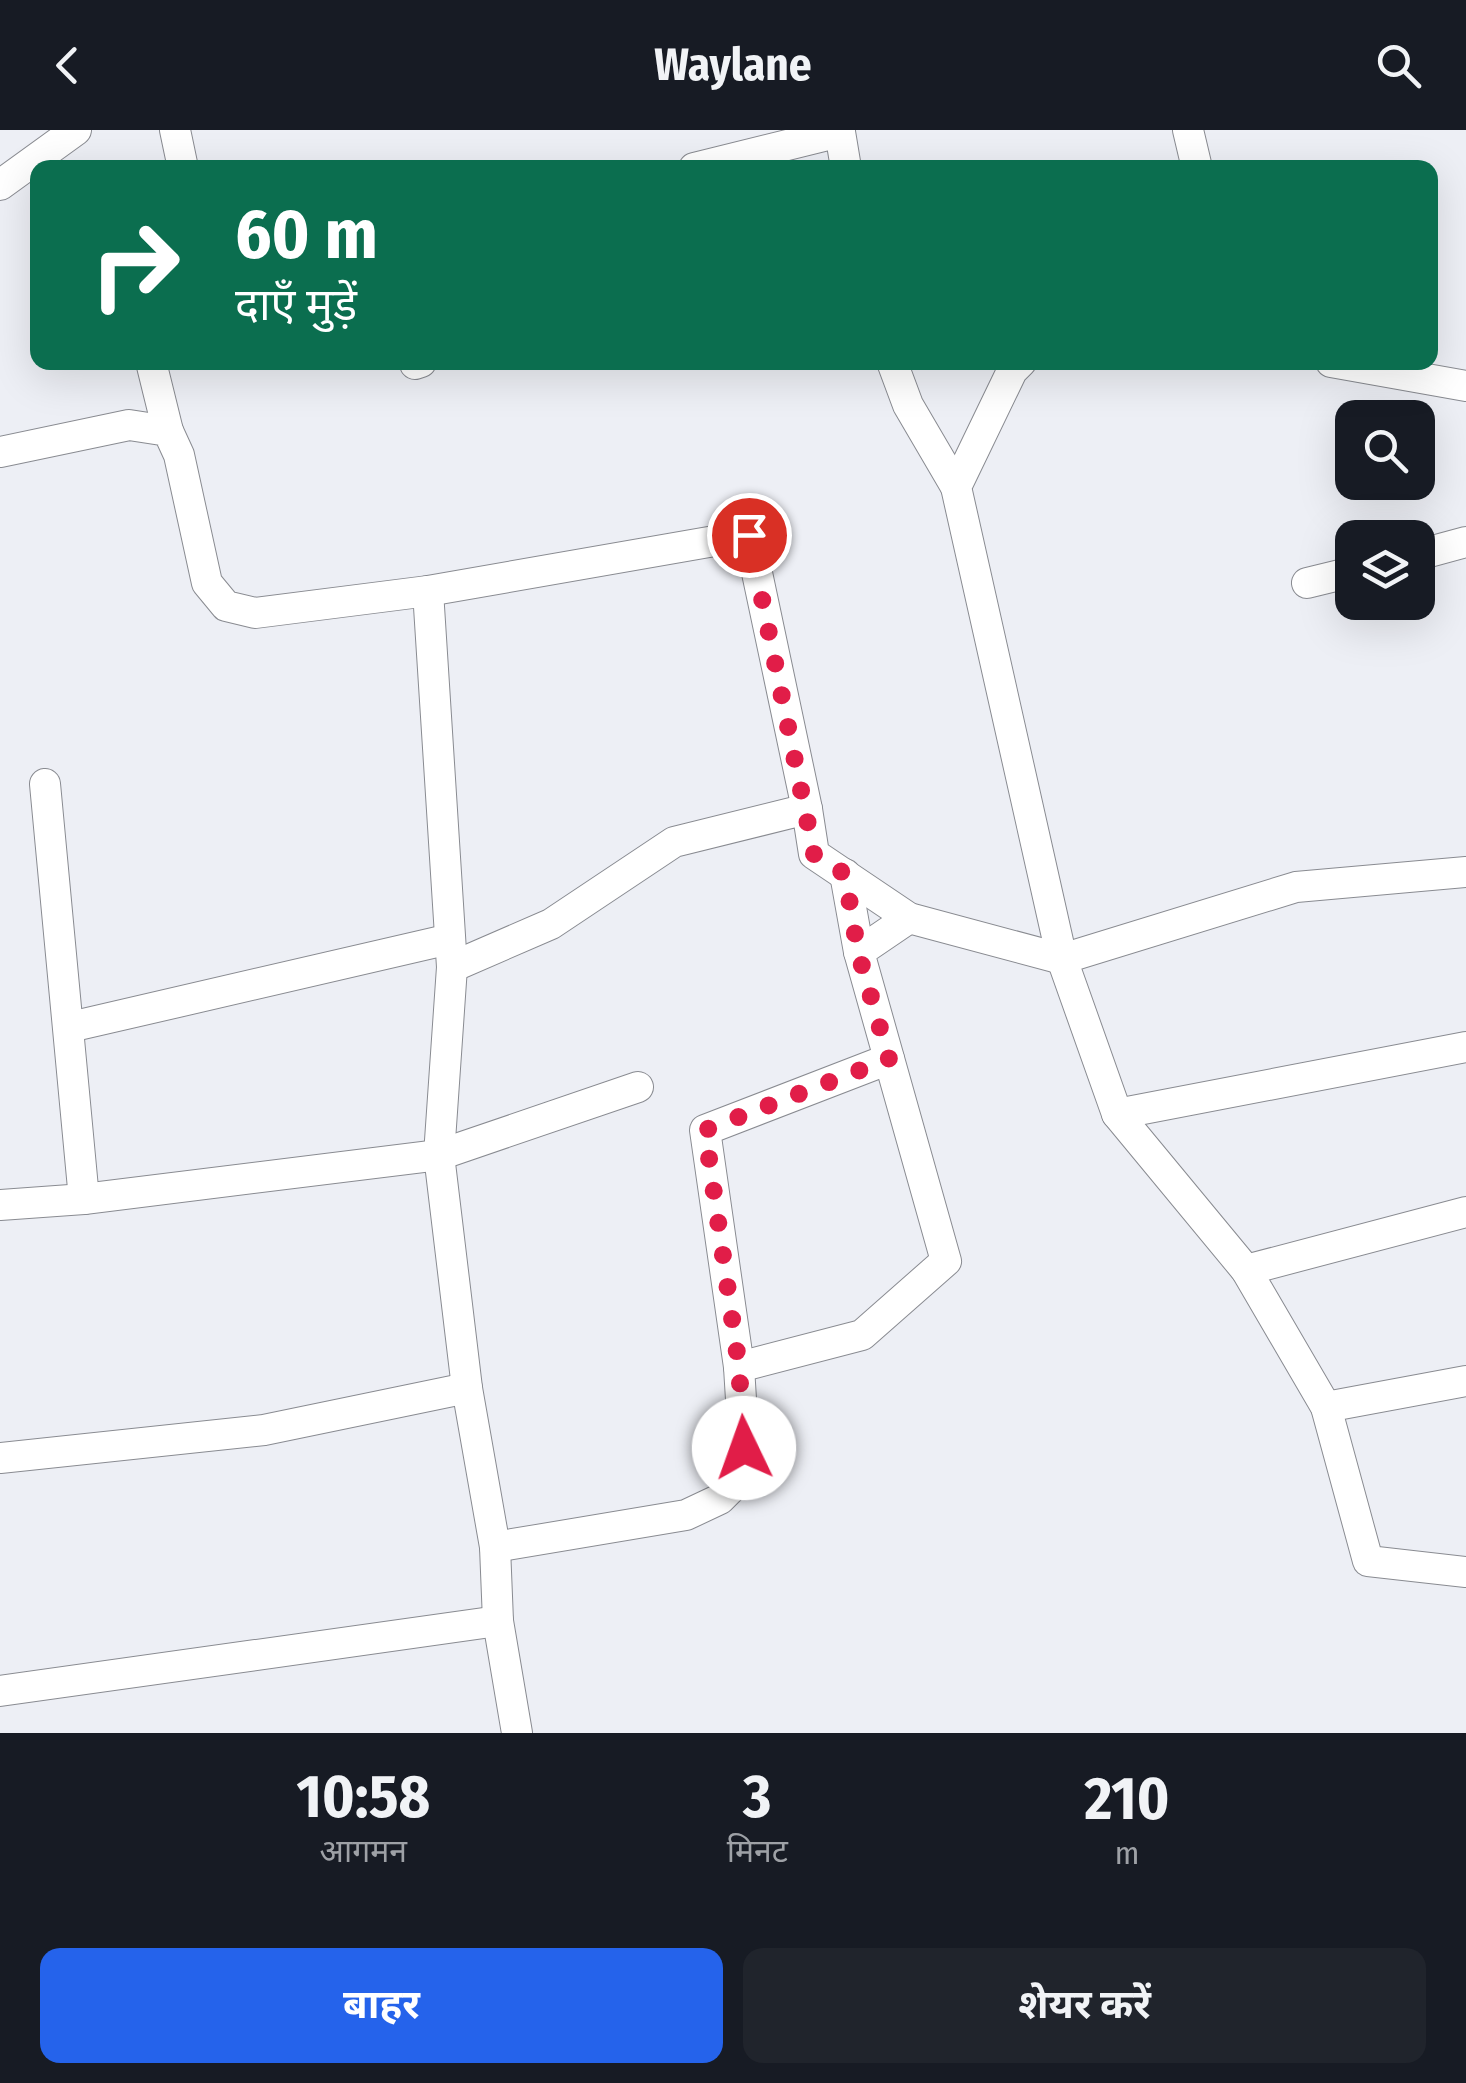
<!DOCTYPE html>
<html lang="hi">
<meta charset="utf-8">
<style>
body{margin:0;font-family:"Fira Sans Condensed","Noto Sans Devanagari",sans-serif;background:#20242c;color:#f1f3f6;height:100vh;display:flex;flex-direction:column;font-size:38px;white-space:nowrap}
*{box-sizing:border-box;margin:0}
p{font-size:32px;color:#9ea1a6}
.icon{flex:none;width:55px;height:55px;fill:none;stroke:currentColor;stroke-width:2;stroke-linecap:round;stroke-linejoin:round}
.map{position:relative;height:1603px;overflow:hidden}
.drawer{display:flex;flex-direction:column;background:#171b24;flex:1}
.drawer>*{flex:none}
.guide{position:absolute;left:30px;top:30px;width:1408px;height:210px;border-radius:20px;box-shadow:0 10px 40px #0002;background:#0b6e4f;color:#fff;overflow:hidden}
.buttons{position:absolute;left:1335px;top:270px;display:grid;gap:20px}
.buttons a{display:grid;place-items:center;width:100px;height:100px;border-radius:20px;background:#171b24;box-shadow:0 10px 40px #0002;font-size:50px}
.pin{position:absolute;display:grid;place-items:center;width:85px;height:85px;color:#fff;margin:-42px;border:5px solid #fff;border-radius:50%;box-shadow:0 2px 10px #0007}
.me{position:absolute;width:110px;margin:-55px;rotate:357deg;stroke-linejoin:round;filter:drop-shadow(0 0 8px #0008)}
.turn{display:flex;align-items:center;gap:35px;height:210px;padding:0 40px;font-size:45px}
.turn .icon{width:130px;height:130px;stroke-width:2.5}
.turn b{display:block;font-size:70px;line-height:85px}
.eta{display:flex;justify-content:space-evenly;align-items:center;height:170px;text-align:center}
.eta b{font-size:60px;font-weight:700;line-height:70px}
.button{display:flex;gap:20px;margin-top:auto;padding:20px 40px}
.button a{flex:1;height:115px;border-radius:20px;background:#2563eb;color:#fff;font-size:40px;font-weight:700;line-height:115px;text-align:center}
.button a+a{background:#20242c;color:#f1f3f6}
header{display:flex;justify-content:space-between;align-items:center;height:130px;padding:0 40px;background:#171b24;font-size:45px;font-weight:700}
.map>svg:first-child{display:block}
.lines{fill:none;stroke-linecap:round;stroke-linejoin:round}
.minor-casing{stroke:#898b91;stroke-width:32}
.minor{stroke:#fff;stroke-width:30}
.route{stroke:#e11d48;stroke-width:18;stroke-dasharray:0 32.4}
</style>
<header><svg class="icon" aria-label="back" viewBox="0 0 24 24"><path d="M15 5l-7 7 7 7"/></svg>Waylane<svg class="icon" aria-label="search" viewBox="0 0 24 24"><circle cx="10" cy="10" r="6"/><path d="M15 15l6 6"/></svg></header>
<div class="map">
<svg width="1466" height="1603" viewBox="0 0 1466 1603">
<rect width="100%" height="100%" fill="#edeff5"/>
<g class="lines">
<g class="minor-casing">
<g id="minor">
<path d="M175,0L183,38"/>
<path d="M1188,0L1197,38"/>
<path d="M840,2L846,38"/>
<path d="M694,38L840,2L839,0"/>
<path d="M0,55L76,0"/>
<path d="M151,232L168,301"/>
<path d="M892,232L908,275L956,357"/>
<path d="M1021,232L1012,241L956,357L1062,829L1117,984L1246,1140L1326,1277L1368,1431L1466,1442"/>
<path d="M1331,232L1466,256"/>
<path d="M415,234L421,232"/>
<path d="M0,322L129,295L168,301L179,325L207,453L226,476L255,483L428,461L749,405L807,679"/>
<path d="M1418,425L1466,412"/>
<path d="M1307,453L1352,442"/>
<path d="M428,461L452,837L439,1025L467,1258L495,1417L498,1491L517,1603"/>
<path d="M45,654L84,1069"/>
<path d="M845,744L859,822"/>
<path d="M452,837L551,794L674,712L807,679L814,724L909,788L1062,829L1296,757L1466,742"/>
<path d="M70,897L450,809"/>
<path d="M1117,984L1466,917"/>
<path d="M0,1075L84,1069L439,1025L638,957"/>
<path d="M1246,1140L1466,1082"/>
<path d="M739,1237L862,1205L946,1131L859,822L909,788"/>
<path d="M1326,1277L1466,1251"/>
<path d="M0,1328L264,1300L467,1258"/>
<path d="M495,1417L686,1385L720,1369L739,1350L744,1318L739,1237L705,1000L889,929"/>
<path d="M0,1561L498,1491"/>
</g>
</g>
<use href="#minor" class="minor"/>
</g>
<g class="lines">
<path class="route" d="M744,1318L739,1237L705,1000L889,929L858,822L845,744L814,724L749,405"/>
</g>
</svg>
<div class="buttons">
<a><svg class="icon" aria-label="search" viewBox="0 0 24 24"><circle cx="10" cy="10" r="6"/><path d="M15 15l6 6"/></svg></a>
<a><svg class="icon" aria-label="layers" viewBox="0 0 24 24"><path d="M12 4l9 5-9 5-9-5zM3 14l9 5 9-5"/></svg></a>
</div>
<div class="pin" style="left:749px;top:405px;background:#d93025"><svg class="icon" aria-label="arrive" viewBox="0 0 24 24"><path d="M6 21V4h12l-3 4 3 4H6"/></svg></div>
<svg class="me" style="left:744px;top:1318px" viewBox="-20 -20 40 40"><circle r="19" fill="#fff"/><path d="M0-13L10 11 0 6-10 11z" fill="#e11d48"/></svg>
<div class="guide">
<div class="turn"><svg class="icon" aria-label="right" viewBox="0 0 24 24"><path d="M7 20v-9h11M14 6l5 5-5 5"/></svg><div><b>60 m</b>दाएँ मुड़ें</div></div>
</div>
</div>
<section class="drawer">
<div class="eta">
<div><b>10:58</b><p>आगमन</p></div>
<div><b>3</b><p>मिनट</p></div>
<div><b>210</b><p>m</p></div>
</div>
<div class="button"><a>बाहर</a><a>शेयर करें</a></div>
</section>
